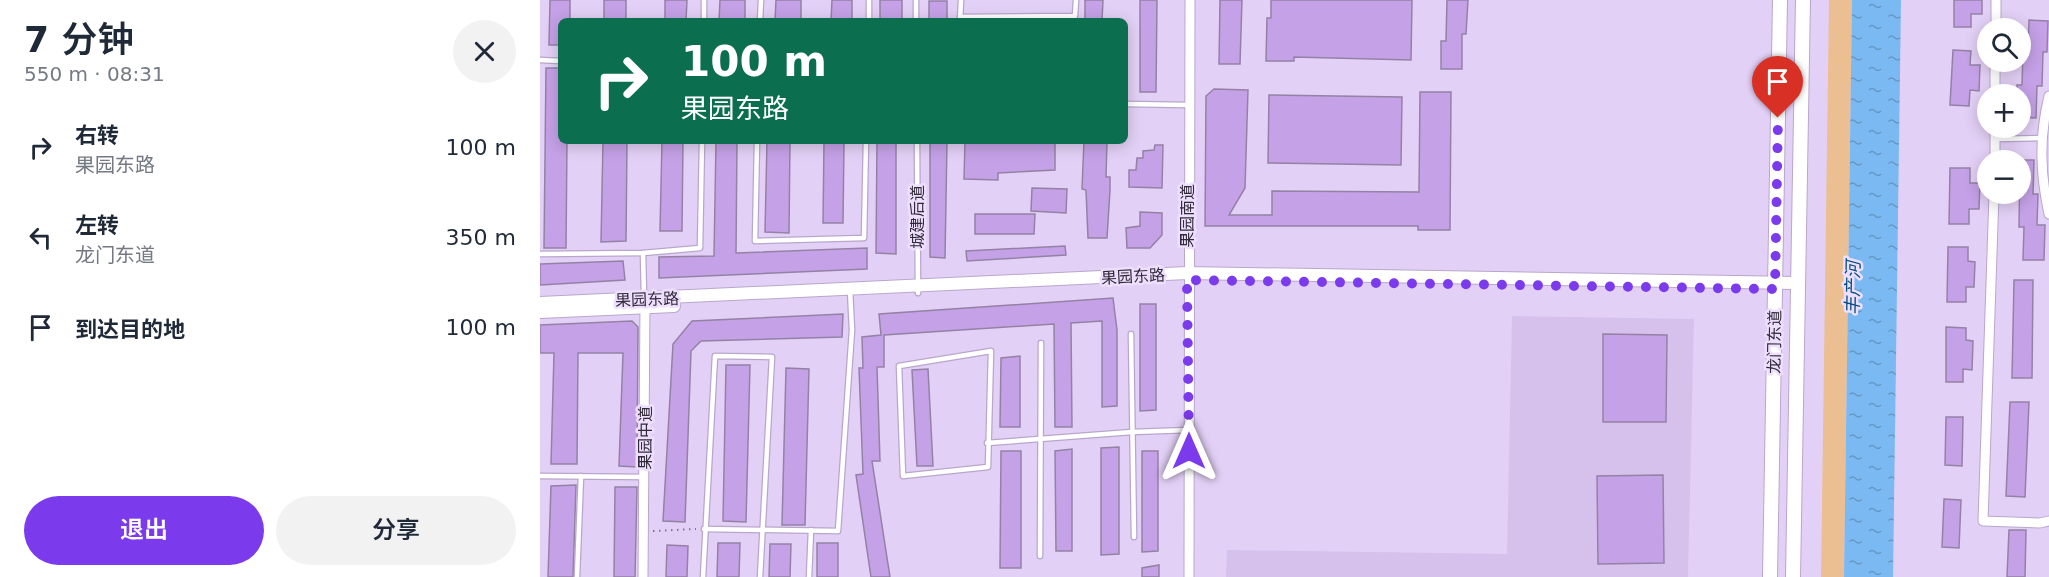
<!DOCTYPE html>
<html lang="zh">
<meta charset="utf-8">
<style>
body{margin:0;font-family:"DejaVu Sans","Noto Sans SC",sans-serif;background:#f2f2f3;color:#1f2937;height:100vh;display:flex;flex-direction:column;font-size:22px;white-space:nowrap}
*{box-sizing:border-box;margin:0}
p{font-size:20px;color:#747a83}
.icon{flex:none;width:33px;height:33px;fill:none;stroke:currentColor;stroke-width:2;stroke-linecap:round;stroke-linejoin:round}
.map{position:relative;flex:1;overflow:hidden}
.sheet{display:flex;flex-direction:column;background:#fff;width:540px}
.sheet>*{flex:none}
.top-card{position:absolute;left:18px;top:18px;width:570px;height:126px;border-radius:9px;box-shadow:0 3px 15px #0003;background:#0b6e4f;color:#fff;overflow:hidden}
.buttons{position:absolute;left:1437px;top:18px;display:grid;gap:12px}
.buttons a{display:grid;place-items:center;width:54px;height:54px;border-radius:50%;background:#fff;box-shadow:0 3px 15px #0003;font-size:30px}
.pin{position:absolute;display:grid;place-items:center;width:51px;height:51px;color:#fff;margin:-62px -26px;border-radius:50% 50% 50% 0;rotate:-45deg;box-shadow:0 0 6px #0007}
.pin .icon{rotate:45deg}
.me{position:absolute;width:66px;margin:-33px;rotate:0deg;stroke-linejoin:round;filter:drop-shadow(0 0 4px #0008)}
.turn{display:flex;align-items:center;gap:21px;height:126px;padding:0 24px;font-size:27px}
.turn .icon{width:78px;height:78px;stroke-width:2.5}
.turn b{display:block;font-size:42px;line-height:51px}
.round{display:grid;place-items:center;flex:none;width:63px;height:63px;border-radius:32px;background:#f2f2f3}
.overview{display:flex;align-items:center;justify-content:space-between;height:102px;padding:0 24px}
h1{font-size:36px;font-weight:600;line-height:45px}
.action{display:flex;gap:12px;margin-top:auto;padding:12px 24px}
.action a{flex:1;height:69px;border-radius:36px;background:#7c3aed;color:#fff;font-size:24px;font-weight:600;line-height:69px;text-align:center}
.action a+a{background:#f2f2f3;color:#1f2937}
ul{padding:0;list-style:none}
li{display:flex;align-items:center;gap:18px;height:90px;padding:0 24px}
li div{flex:1}
li b{display:block;font-size:22px}
li em{font-style:normal}
main{display:flex;flex:1;min-height:0}
.map>svg:first-child{display:block}
.built{fill:#d6c1ec}
.green{fill:#ebbf91}
.water{fill:url(#water-ripples)}
.building{fill:#c5a1e7;stroke:#9482a5;stroke-width:1.5}
.lines{fill:none;stroke-linecap:round;stroke-linejoin:round}
.service-casing{stroke:#b9a7cb;stroke-width:7}
.minor-casing{stroke:#b9a7cb;stroke-width:11}
.tertiary-casing{stroke:#b9a7cb;stroke-width:14}
.secondary-casing{stroke:#b9a7cb;stroke-width:16}
.path{stroke:#82768e;stroke-width:2;stroke-dasharray:1.5 4.5;stroke-linecap:butt}
.service{stroke:#fff;stroke-width:4.5}
.minor{stroke:#fff;stroke-width:9}
.tertiary{stroke:#fff;stroke-width:12}
.secondary{stroke:#fff;stroke-width:14}
.route{stroke:#7c3aed;stroke-width:10;stroke-dasharray:0 18}
.labels{text-anchor:middle;stroke-width:5;stroke-linejoin:round;paint-order:stroke}
.street-label{font-size:16px;fill:#312a38;stroke:#eedffe}
.water-label{font-size:18px;font-style:italic;fill:#024d81;stroke:#eedffe}
</style>
<main>
<section class="sheet">
<div class="overview"><div><h1>7 分钟</h1><p>550 m · 08:31</p></div><a class="round"><svg class="icon" aria-label="close" viewBox="0 0 24 24"><path d="M6 6l12 12M18 6L6 18"/></svg></a></div>
<ul>
<li><svg class="icon" aria-label="right" viewBox="0 0 24 24"><path d="M7 20v-9h11M14 6l5 5-5 5"/></svg><div><b>右转</b><p>果园东路</p></div><em>100 m</em></li>
<li><svg class="icon" aria-label="left" viewBox="0 0 24 24"><path d="M17 20v-9H6M10 6l-5 5 5 5"/></svg><div><b>左转</b><p>龙门东道</p></div><em>350 m</em></li>
<li><svg class="icon" aria-label="arrive" viewBox="0 0 24 24"><path d="M6 21V4h12l-3 4 3 4H6"/></svg><div><b>到达目的地</b></div><em>100 m</em></li>
</ul>
<div class="action"><a>退出</a><a>分享</a></div>
</section>
<div class="map">
<svg width="1509" height="577" viewBox="0 0 1509 577">
<defs>
<pattern id="water-ripples" width="26" height="14" patternUnits="userSpaceOnUse" patternTransform="scale(1.5)"><rect width="26" height="14" fill="#7ab9f2"/><path d="M2 4q2-2 4 0t4 0M15 11q2-2 4 0t4 0" fill="none" stroke="#6597c5"/></pattern>
</defs>
<rect width="100%" height="100%" fill="#e3d0f6"/>
<path class="built" d="M972,316L1154,319L1148,577H686L687,550L967,554Z"/>
<path class="green" d="M1289,0H1312L1304,577H1281Z"/>
<path class="water" d="M1312,0H1361L1353,577H1304Z"/>
<g class="building">
<path d="M10,0H30V21H21V45H9Z"/>
<rect x="64" y="0" width="22" height="21"/>
<path d="M125,0H147L146,21H125Z"/>
<path d="M180,0H205V21H179Z"/>
<path d="M236,0H261V21H235Z"/>
<path d="M292,0H312V21H291Z"/>
<rect x="340" y="0" width="22" height="21"/>
<path d="M545,0H563L562,21H545Z"/>
<path d="M600,0H617L616,92H600Z"/>
<path d="M680,0H702L700,64H679Z"/>
<path d="M731,0H872L871,60L754,57V61H726L727,18H731Z"/>
<path d="M907,0H928L926,34H922V69H901V41H906Z"/>
<path d="M1414,0H1442V14H1431V27H1414Z"/>
<rect x="389" y="1" width="18" height="20"/>
<path d="M1489,20L1508,21L1507,52H1503L1502,86H1497L1496,118L1480,117V94H1477V85H1482L1483,52H1488Z"/>
<path d="M1413,50L1431,51L1430,65H1440L1439,91L1430,90L1429,106L1410,105Z"/>
<path d="M6,68H21V141H27L26,248H4Z"/>
<path d="M674,89L708,90L705,188L689,215H732V191L879,192L880,92H911L910,230H878V226H665L666,96Z"/>
<path d="M729,95L862,97L861,165L728,163Z"/>
<path d="M63,141H87L86,241L61,242Z"/>
<path d="M122,141H143L142,231H120Z"/>
<path d="M176,141H197L196,253L327,248V269L119,278V257L174,256Z"/>
<path d="M227,141H250L249,233L225,232Z"/>
<path d="M284,141H304L303,223H283Z"/>
<path d="M337,141H356V254L336,253Z"/>
<path d="M390,141H407L405,258L390,257Z"/>
<path d="M425,141H515V170L458,173V180L424,179Z"/>
<path d="M544,141H567L566,177H570V190L567,238H548L546,190L542,189Z"/>
<path d="M615,145H623L622,188L589,187V170H596L597,158H603V151L614,150Z"/>
<path d="M1480,160H1494L1493,194H1498L1497,225H1505L1504,260H1483L1484,227H1479Z"/>
<path d="M1410,168H1430V183H1440L1439,209H1429V224H1409Z"/>
<path d="M492,188L527,189L526,213L491,211Z"/>
<path d="M600,212L622,213V235L610,248H587L586,228L600,226Z"/>
<path d="M435,214H495L494,234H435Z"/>
<path d="M525,246L526,255L427,261L426,251Z"/>
<path d="M1408,247H1428V261L1435,262L1434,287H1426V302H1407Z"/>
<path d="M83,261L85,280L0,285V264Z"/>
<path d="M1474,280H1493L1492,378H1472Z"/>
<path d="M573,298L577,330V406L562,407V321L531,323L532,427H515L514,324L344,335V367H337L340,461H332L350,577H331L316,475L323,474L319,368H323L322,337L341,335L339,314Z"/>
<path d="M600,304H616V410L600,411Z"/>
<path d="M303,314L302,337L161,341L151,351L145,522L123,521L133,344L152,321Z"/>
<path d="M92,321L98,327L97,467L79,466L83,353H38L37,464H11L14,353H0V325Z"/>
<path d="M1406,327L1426,328V340L1433,341L1432,370L1423,369V382H1406Z"/>
<path d="M1063,334L1127,335L1126,422H1063Z"/>
<path d="M480,356V427H460L461,358Z"/>
<path d="M186,365H210L206,522L183,521Z"/>
<path d="M246,368L269,369L265,525H242Z"/>
<path d="M388,369L393,466H377L372,370Z"/>
<path d="M1470,402H1489L1485,497L1466,496Z"/>
<path d="M1406,417H1423L1422,466L1405,465Z"/>
<path d="M579,447V554L561,555V448Z"/>
<path d="M532,449V551H516L515,451Z"/>
<path d="M461,451H481V568H460Z"/>
<path d="M602,451H618V551L602,552Z"/>
<path d="M1123,475L1124,563L1058,564L1057,476Z"/>
<path d="M36,485L33,577H8L11,486Z"/>
<path d="M75,487H97L95,577H74Z"/>
<path d="M1404,499L1421,500L1419,548L1402,547Z"/>
<path d="M1469,530H1486L1485,577H1467Z"/>
<path d="M178,543H200L199,577H177Z"/>
<rect x="277" y="543" width="21" height="34"/>
<path d="M230,544H251L250,577H229Z"/>
<path d="M127,545L148,546L147,577H126Z"/>
<path d="M619,565V577H602V568Z"/>
</g>
<g class="lines">
<g class="service-casing">
<g id="service">
<path d="M420,17L535,16L536,0"/>
<path d="M164,21V0"/>
<path d="M220,21L221,0"/>
<path d="M329,21V0"/>
<path d="M376,21V0"/>
<path d="M420,21L421,0"/>
<path d="M0,60L21,61"/>
<path d="M585,104L648,105"/>
<path d="M1455,139L1501,138"/>
<path d="M217,141L215,241L324,238L326,141"/>
<path d="M377,141L378,293"/>
<path d="M103,253L104,296"/>
<path d="M0,254L103,253L160,248L162,141"/>
<path d="M591,334L594,537"/>
<path d="M451,351L448,467L363,476L359,366Z"/>
<path d="M447,443L592,432L649,430"/>
<path d="M0,476L105,477"/>
<path d="M164,529L298,531L312,330L310,290"/>
<path d="M500,556L501,343"/>
<path d="M37,577L41,476"/>
<path d="M163,577L175,356L232,357L220,577"/>
<path d="M269,577L271,530"/>
</g>
</g>
<g class="minor-casing">
<g id="minor">
<path d="M1456,28V0"/>
<path d="M1455,94V62"/>
<path d="M1509,96C1499,137 1500,173 1509,214"/>
<path d="M1455,160V128"/>
<path d="M1454,194L1443,521L1500,523L1509,521"/>
<path d="M103,577L105,303"/>
<path d="M649,577L650,0"/>
</g>
</g>
<g class="tertiary-casing">
<g id="tertiary">
<path d="M0,303L647,273L1258,283"/>
<path d="M0,312L134,306"/>
</g>
</g>
<g class="secondary-casing">
<g id="secondary">
<path d="M1230,577L1240,0"/>
<path d="M1253,577L1263,0"/>
</g>
</g>
<path class="path" d="M113,531L156,529"/>
<use href="#service" class="service"/>
<use href="#minor" class="minor"/>
<use href="#tertiary" class="tertiary"/>
<use href="#secondary" class="secondary"/>
</g>
<g class="lines">
<path class="route" d="M649,451L647,280L1235,289L1238,118"/>
</g>
<g class="labels">
<g class="street-label">
<text transform="translate(647 216) rotate(-90)" y="6">果园南道</text>
<text transform="translate(377 217) rotate(-90)" y="6">城建后道</text>
<text transform="translate(593 276) rotate(-3)" y="6">果园东路</text>
<text transform="translate(107 299) rotate(-2)" y="6">果园东路</text>
<text transform="translate(1234 342) rotate(-89)" y="6">龙门东道</text>
<text transform="translate(105 438) rotate(-90)" y="6">果园中道</text>
</g>
<g class="water-label">
<text transform="translate(1313 288) rotate(-89)" y="6">丰产河</text>
</g>
</g>
</svg>
<div class="buttons">
<a><svg class="icon" aria-label="search" viewBox="0 0 24 24"><circle cx="10" cy="10" r="6"/><path d="M15 15l6 6"/></svg></a>
<a>+</a>
<a>−</a>
</div>
<div class="pin" style="left:1238px;top:118px;background:#d93025"><svg class="icon" aria-label="arrive" viewBox="0 0 24 24"><path d="M6 21V4h12l-3 4 3 4H6"/></svg></div>
<svg class="me" style="left:649px;top:451px" viewBox="-20 -20 40 40"><path d="M0-17L14 15 0 8-14 15z" fill="#7c3aed" stroke="#fff" stroke-width="4"/></svg>
<div class="top-card">
<div class="turn"><svg class="icon" aria-label="right" viewBox="0 0 24 24"><path d="M7 20v-9h11M14 6l5 5-5 5"/></svg><div><b>100 m</b>果园东路</div></div>
</div>
</div>
</main>
